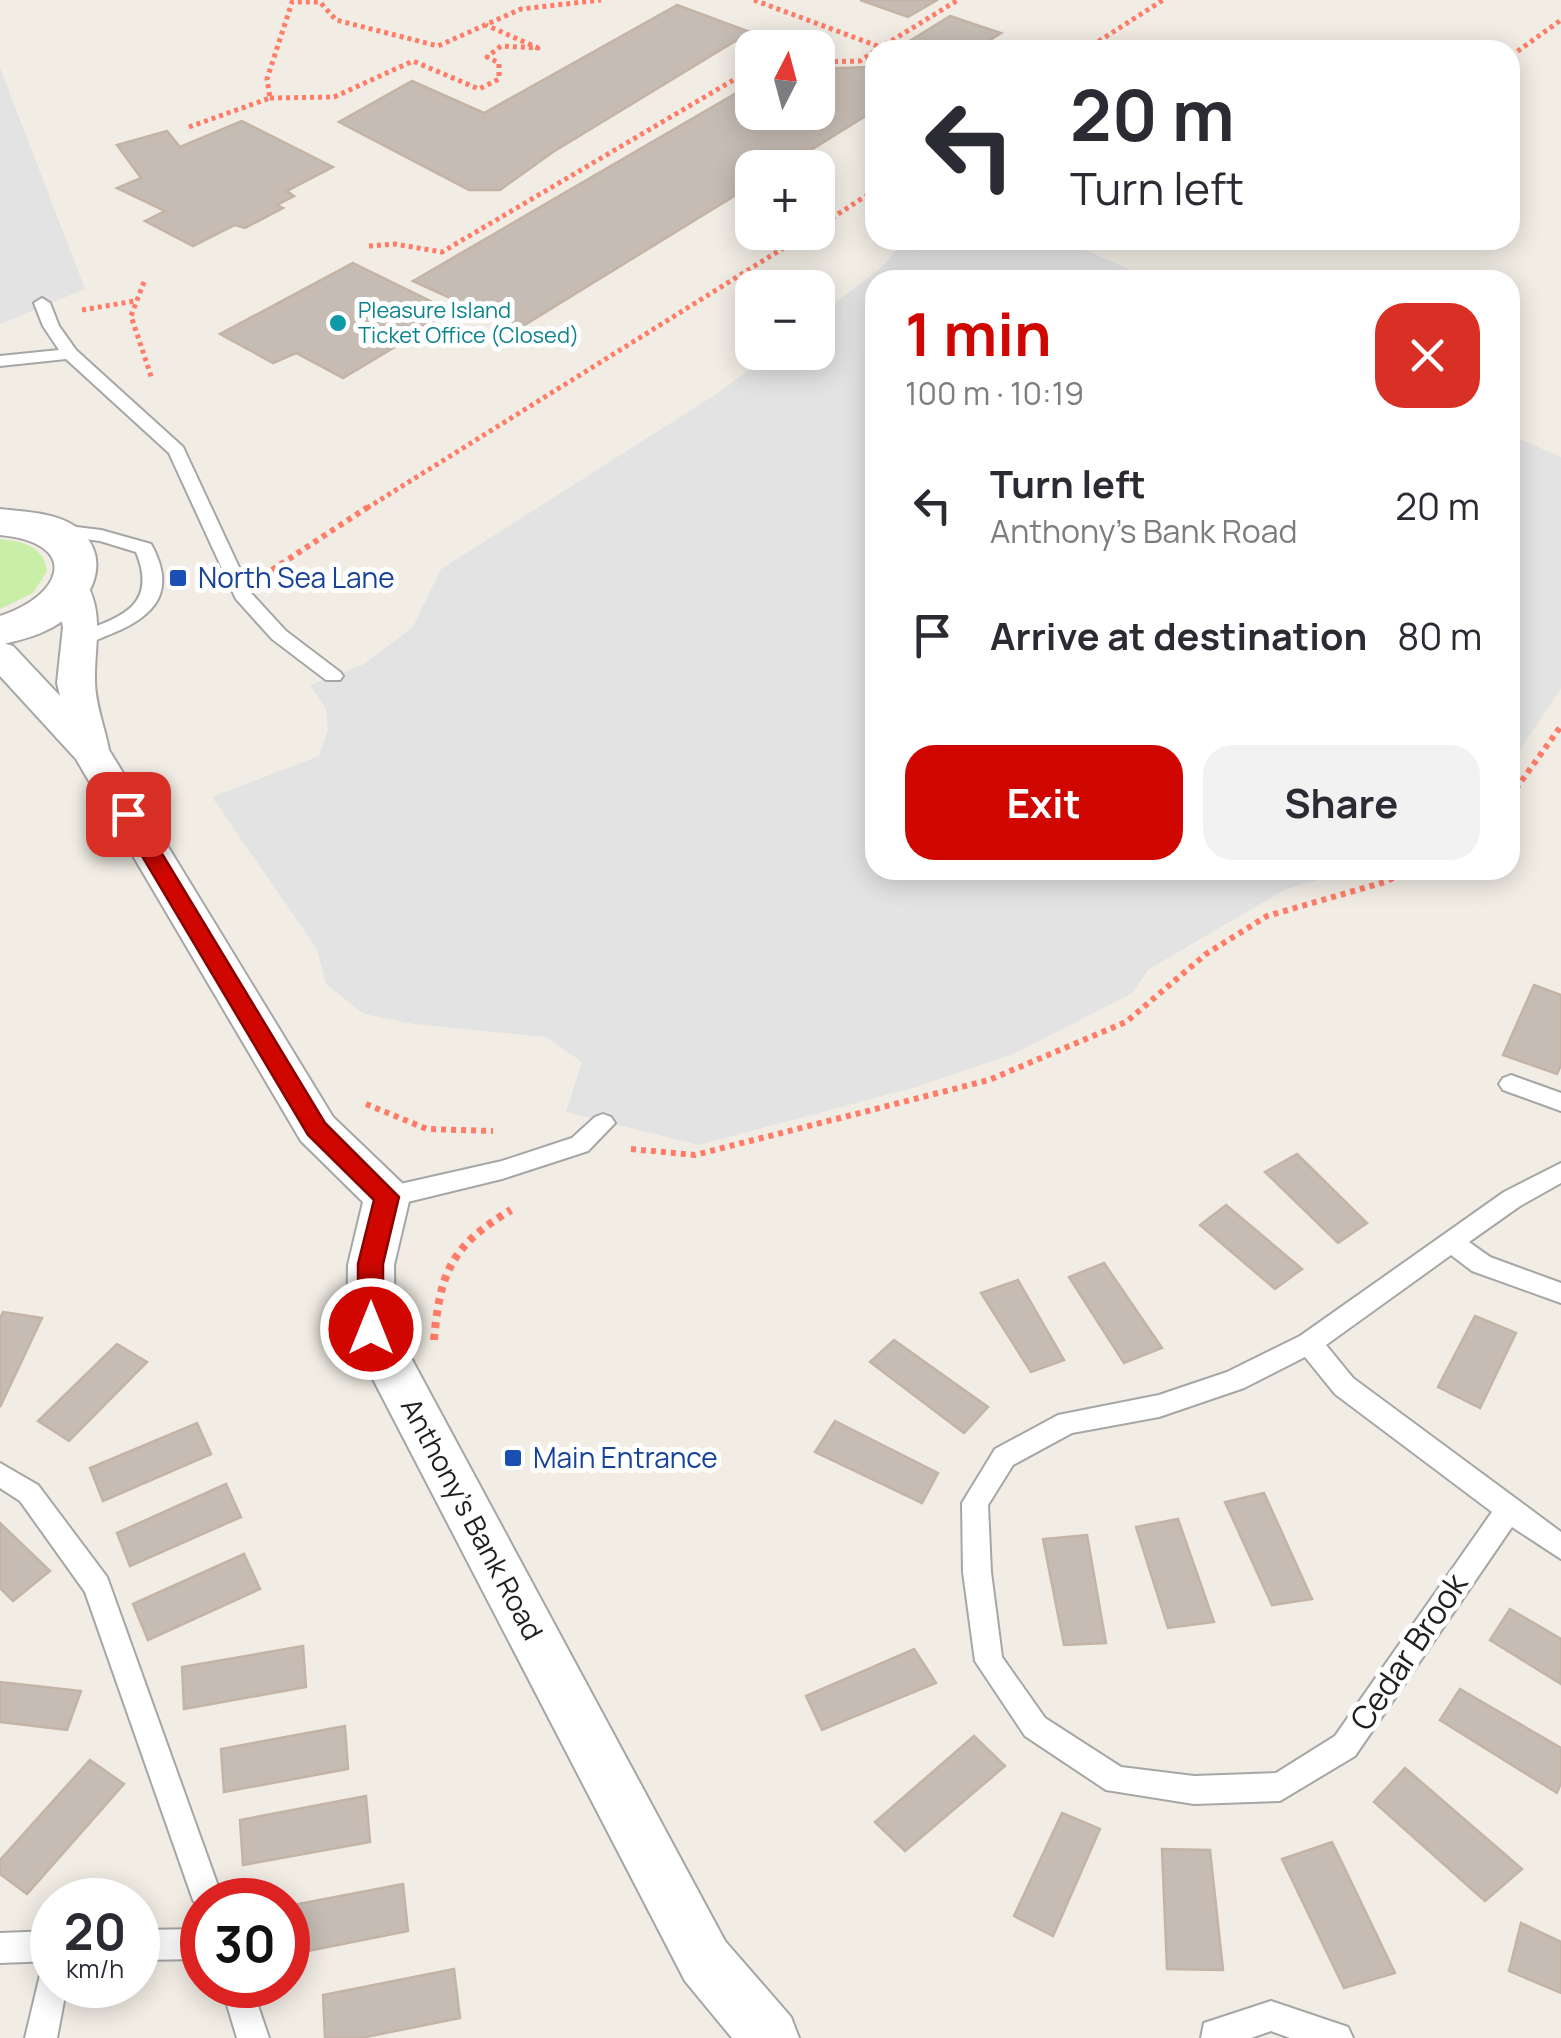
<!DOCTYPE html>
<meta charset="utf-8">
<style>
body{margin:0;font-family:Manrope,sans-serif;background:#f2f2f3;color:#2b2b33;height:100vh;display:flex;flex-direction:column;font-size:38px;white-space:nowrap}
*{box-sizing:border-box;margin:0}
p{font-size:32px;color:#7c7c81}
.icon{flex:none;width:55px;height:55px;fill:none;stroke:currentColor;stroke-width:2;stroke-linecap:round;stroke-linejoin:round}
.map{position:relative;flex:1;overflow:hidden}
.side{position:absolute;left:865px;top:270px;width:655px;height:610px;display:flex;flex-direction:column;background:#fff;border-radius:30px;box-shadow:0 5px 25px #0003}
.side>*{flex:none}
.guide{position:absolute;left:865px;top:40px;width:655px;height:210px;border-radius:30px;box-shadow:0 5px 25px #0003;background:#fff;color:#2b2b33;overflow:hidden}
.needle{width:65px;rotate:6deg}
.fabs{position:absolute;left:735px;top:30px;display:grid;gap:20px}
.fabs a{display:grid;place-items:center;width:100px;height:100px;border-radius:20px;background:#fff;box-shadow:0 5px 25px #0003;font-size:50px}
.speed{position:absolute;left:30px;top:1878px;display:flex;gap:20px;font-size:50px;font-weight:700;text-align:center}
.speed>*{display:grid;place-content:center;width:130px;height:130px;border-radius:50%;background:#fff;box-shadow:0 5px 25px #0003;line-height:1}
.speed small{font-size:25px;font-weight:400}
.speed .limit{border:15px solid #d22;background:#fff;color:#111}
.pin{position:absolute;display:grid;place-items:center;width:85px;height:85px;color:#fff;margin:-42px;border-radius:20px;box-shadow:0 5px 15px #0006}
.me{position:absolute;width:110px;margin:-55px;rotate:0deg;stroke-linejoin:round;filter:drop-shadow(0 0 8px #0008)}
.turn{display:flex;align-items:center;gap:35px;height:210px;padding:0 40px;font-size:45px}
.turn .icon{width:130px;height:130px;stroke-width:2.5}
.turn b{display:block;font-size:70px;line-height:85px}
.round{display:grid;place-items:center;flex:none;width:105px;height:105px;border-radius:30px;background:#f2f2f3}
.head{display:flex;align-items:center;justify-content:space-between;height:170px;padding:0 40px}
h1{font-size:60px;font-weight:700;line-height:75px;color:#cf0700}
.action{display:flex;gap:20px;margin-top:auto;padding:20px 40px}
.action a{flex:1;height:115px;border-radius:30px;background:#cf0700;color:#fff;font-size:40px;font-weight:700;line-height:115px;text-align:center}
.action a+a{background:#f2f2f3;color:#2b2b33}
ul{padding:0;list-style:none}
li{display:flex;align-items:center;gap:30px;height:130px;padding:0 40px}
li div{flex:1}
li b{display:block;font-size:38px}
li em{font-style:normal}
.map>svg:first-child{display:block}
.grass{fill:#c8eea8}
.parking{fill:#e3e3e3}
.building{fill:#c6bcb4;stroke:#c4b4a6;stroke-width:2.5}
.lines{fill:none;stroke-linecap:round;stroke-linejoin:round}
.service-casing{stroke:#a6a6a6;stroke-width:4}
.minor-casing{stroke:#a6a6a6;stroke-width:4}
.tertiary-casing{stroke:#a6a6a6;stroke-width:4}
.path-far2{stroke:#ff7d68;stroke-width:5;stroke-dasharray:4 4;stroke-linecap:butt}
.path-far1{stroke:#ff7d68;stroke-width:6;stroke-dasharray:5 5;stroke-linecap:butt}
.path{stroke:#ff7d68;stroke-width:8;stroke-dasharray:6 6;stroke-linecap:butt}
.service{fill:#fff;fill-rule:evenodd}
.minor{fill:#fff;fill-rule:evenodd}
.tertiary{fill:#fff;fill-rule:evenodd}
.route{fill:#cf0700;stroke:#870500;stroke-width:2.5}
.culture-dot{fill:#0f9aa8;stroke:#fff;stroke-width:4}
.transit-dot{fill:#1a4fb4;stroke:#fff;stroke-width:4}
.labels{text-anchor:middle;stroke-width:10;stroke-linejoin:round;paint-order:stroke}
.far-culture-label{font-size:22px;fill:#0d838f;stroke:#fff;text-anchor:start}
.transit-label{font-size:28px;fill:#164399;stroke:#fff;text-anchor:start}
.street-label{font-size:28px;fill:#1f1f1f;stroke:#fff}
.near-street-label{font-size:32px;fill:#1f1f1f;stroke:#fff}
</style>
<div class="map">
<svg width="1561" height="2038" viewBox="0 0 1561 2038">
<rect width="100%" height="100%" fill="#f1ede5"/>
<path class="grass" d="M0,539C22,541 44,546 47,571L33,593L0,609Z"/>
<g class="parking">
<path d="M0,68L85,289L0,324Z"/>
<path d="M905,240H1062L1154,280H875V870H1354L1286,889L1149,969L1131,994L1013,1054L916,1087L698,1145L566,1112L582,1062L546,1037L414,1024L364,1014L326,984L317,949L212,797L319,756L328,730L326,709L310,685L364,664L413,627L441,569L718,393L771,353L818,352V316L882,267Z"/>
<path d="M1510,435L1561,457V688L1510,765Z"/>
</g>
<g class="building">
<path d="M860,0H937L908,17Z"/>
<path d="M677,5L750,32L553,152L500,190H469L339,122L412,81L484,113Z"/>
<path d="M950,16L1001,33L974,50H895Z"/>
<path d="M875,62V110L782,168H752V185L518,329L413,281L752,84V112H818V69L867,67Z"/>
<path d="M242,121L333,167L287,191L294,196L277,205L283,208L245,228L235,225L193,246L145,221L165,211L117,188L141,178L117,145L167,131L180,147Z"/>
<path d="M353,263L453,312L343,378L296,353L273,363L220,334Z"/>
<path d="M1534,985L1561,995V1065L1557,1074L1503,1055Z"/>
<path d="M1297,1154L1367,1223L1338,1243L1265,1172Z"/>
<path d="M1226,1205L1302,1269L1275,1289L1200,1225Z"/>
<path d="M1104,1263L1162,1348L1124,1363L1069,1277Z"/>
<path d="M1018,1280L1064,1360L1031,1372L981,1293Z"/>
<path d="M3,1312L42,1318L0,1407V1318Z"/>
<path d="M1475,1316L1516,1333L1480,1408L1438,1387Z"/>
<path d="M894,1340L988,1407L964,1433L870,1362Z"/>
<path d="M117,1344L147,1362L69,1441L38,1421Z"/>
<path d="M835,1421L938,1473L922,1503L815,1452Z"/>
<path d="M197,1423L211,1454L103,1501L90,1468Z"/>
<path d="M226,1484L241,1517L130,1566L117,1533Z"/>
<path d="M1264,1493L1312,1599L1272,1605L1225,1502Z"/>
<path d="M1178,1519L1214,1622L1168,1628L1136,1527Z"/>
<path d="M0,1523L50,1571L13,1601L0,1588Z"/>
<path d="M1087,1535L1106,1643L1064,1645L1043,1539Z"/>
<path d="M244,1554L260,1589L148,1640L133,1604Z"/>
<path d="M1510,1609L1561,1639V1684L1490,1640Z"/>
<path d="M303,1646L306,1687L184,1709L182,1667Z"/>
<path d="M914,1649L936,1683L822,1730L806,1696Z"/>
<path d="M0,1682L81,1691L67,1730L0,1722Z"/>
<path d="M1460,1689L1561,1748V1783L1557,1793L1440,1720Z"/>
<path d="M345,1726L348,1769L224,1792L221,1749Z"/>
<path d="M974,1736L1005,1766L905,1851L875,1822Z"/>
<path d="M90,1760L124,1784L27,1894L0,1874V1860Z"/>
<path d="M1405,1768L1522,1869L1485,1901L1374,1802Z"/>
<path d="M366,1796L370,1842L243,1865L240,1820Z"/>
<path d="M1062,1813L1100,1829L1053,1936L1014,1916Z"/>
<path d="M1332,1842L1395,1973L1344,1988L1282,1859Z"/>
<path d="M1162,1849L1210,1850L1223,1970L1167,1969Z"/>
<path d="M403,1884L408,1931L288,1955V1906Z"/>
<path d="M1521,1923L1561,1942V1993L1509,1971Z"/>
<path d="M454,1969L460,2018L361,2038H325L323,1995Z"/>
</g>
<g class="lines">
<g class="service-casing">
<g id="service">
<path d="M42,298L50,303L59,326L76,350L183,447L251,593L286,631L340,672L343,676L340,680H326L272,639L236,599L169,453L66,359L0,366V356L59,350L43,326L34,303Z"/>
<path d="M52,524L101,530L151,544C177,591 156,616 111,634C98,639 86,646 73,643L70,639L73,635C118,618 159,608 136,552L100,541L46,534V526Z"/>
<path d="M1511,1075L1561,1093V1111L1503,1090L1499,1084L1503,1078Z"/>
<path d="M603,1114L611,1117L615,1123L588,1151L502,1179L387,1207L379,1204L375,1197L379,1190L387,1187L502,1161L572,1138L595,1117Z"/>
<path d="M1561,1163V1183L1520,1206L1469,1242L1490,1257L1561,1283V1303L1472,1271L1451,1255L1326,1345L1353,1378L1561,1532V1559L1512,1527L1355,1756L1280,1801L1194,1804L1106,1790L1025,1736L975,1661L963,1572L962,1503L995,1449L1058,1415L1159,1395L1227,1372L1300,1336L1504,1192ZM1305,1357L1335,1394L1492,1512L1335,1736L1276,1773L1194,1776L1121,1767L1045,1718L1002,1657L991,1572L988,1505L1013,1465L1072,1433L1159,1417L1244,1388Z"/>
<path d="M0,1463L38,1485L107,1577L223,1900H202V1913L193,1900L85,1592L20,1501L0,1488Z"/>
<path d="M202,1929V1959L138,1960V1930Z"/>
<path d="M52,1931V1961L0,1963V1933Z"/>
<path d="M52,1967V1985H67L57,2038H25L41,1971Z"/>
<path d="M221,1985H251L269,2038H237Z"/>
<path d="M1271,2001L1348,2027L1353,2038H1290L1271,2031L1251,2038H1201L1204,2023Z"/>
</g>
</g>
<g class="minor-casing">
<path id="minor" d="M72,578L85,581C105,613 94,647 95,681C95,704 105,728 109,750L333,1117L403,1184L410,1197L394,1265L395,1328L725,1941L791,2017L799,2038H732L685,1981L347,1329L348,1265L363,1202L301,1141L76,759L0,676V642L13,646L60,696L57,683L63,627L54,589L59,581Z"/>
</g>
<g class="tertiary-casing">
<path id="tertiary" d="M0,509C24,512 55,512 76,527C120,561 85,614 45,631C31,638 15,641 0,645V616C63,596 82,543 0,535Z"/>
</g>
<g class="path-far2">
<path d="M754,0L880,47"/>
<path d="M878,49L958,0"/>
<path d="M1085,50L1163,0"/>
<path d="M1511,56L1561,20"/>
<path d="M818,62L860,61L875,51"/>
<path d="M270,98L334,97L413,61L479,89L499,79V63L487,57L501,46L538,48L486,25"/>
<path d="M189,127L270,98L267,79L292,2H320L336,20L438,46L521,9L601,0"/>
<path d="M818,227L875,190"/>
<path d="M369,246L395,244L442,252L752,69"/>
<path d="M144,282L131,316L152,379"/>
<path d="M82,310L135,301"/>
<path d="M367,508L809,232"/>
</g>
<g class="path-far1">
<path d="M272,570L371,505"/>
<path d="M1510,797L1561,726"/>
<path d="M366,1104L427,1129L493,1131"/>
<path d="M631,1149L695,1155L989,1080L1126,1022L1206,954L1267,916L1385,882L1409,870"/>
</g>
<path class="path" d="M434,1340C440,1272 451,1246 511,1210"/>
<use href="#service" class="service"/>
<use href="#minor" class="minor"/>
<use href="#tertiary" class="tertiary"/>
</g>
<path class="route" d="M128,807L135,809L325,1123L399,1197L383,1264V1329L380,1336L371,1339L362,1336L358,1329V1264L374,1200L308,1135L117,814Z"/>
<circle class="culture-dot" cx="338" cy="323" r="10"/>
<g class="transit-dot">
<rect x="168" y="568" width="20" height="20" rx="5"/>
<rect x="503" y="1448" width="20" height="20" rx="5"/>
</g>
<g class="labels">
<g class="far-culture-label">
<text x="358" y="318">Pleasure Island<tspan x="358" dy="25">Ticket Office (Closed)</tspan></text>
</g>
<g class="transit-label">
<text x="198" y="588">North Sea Lane</text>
<text x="533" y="1468">Main Entrance</text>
</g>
<g class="street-label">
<text transform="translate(472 1519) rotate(62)" y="10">Anthony's Bank Road</text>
</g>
<g class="near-street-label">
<text transform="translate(1409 1652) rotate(-56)" y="11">Cedar Brook</text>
</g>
</g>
</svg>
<div class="fabs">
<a><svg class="needle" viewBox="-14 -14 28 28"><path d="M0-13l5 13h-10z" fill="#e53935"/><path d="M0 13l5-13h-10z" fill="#7c7c81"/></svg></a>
<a>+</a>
<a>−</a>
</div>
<div class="speed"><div>20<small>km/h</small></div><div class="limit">30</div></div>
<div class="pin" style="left:128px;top:814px;background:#d93025"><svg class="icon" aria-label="arrive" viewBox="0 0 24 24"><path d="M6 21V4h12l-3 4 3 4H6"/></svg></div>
<svg class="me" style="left:371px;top:1329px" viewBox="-20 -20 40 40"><circle r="17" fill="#cf0700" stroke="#fff" stroke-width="3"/><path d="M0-11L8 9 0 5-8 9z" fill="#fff"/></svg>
<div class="guide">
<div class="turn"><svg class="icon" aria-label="left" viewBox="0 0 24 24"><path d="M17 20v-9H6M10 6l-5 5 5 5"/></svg><div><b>20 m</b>Turn left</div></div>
</div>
<section class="side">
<div class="head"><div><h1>1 min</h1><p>100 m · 10:19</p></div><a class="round" style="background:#d93025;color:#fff"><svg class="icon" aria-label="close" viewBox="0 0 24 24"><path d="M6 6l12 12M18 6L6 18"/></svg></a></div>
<ul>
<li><svg class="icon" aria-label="left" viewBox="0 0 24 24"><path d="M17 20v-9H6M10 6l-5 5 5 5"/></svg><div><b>Turn left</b><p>Anthony's Bank Road</p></div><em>20 m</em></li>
<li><svg class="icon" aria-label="arrive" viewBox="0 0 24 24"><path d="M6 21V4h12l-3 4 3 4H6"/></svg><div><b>Arrive at destination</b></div><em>80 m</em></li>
</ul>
<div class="action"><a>Exit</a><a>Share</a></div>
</section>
</div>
